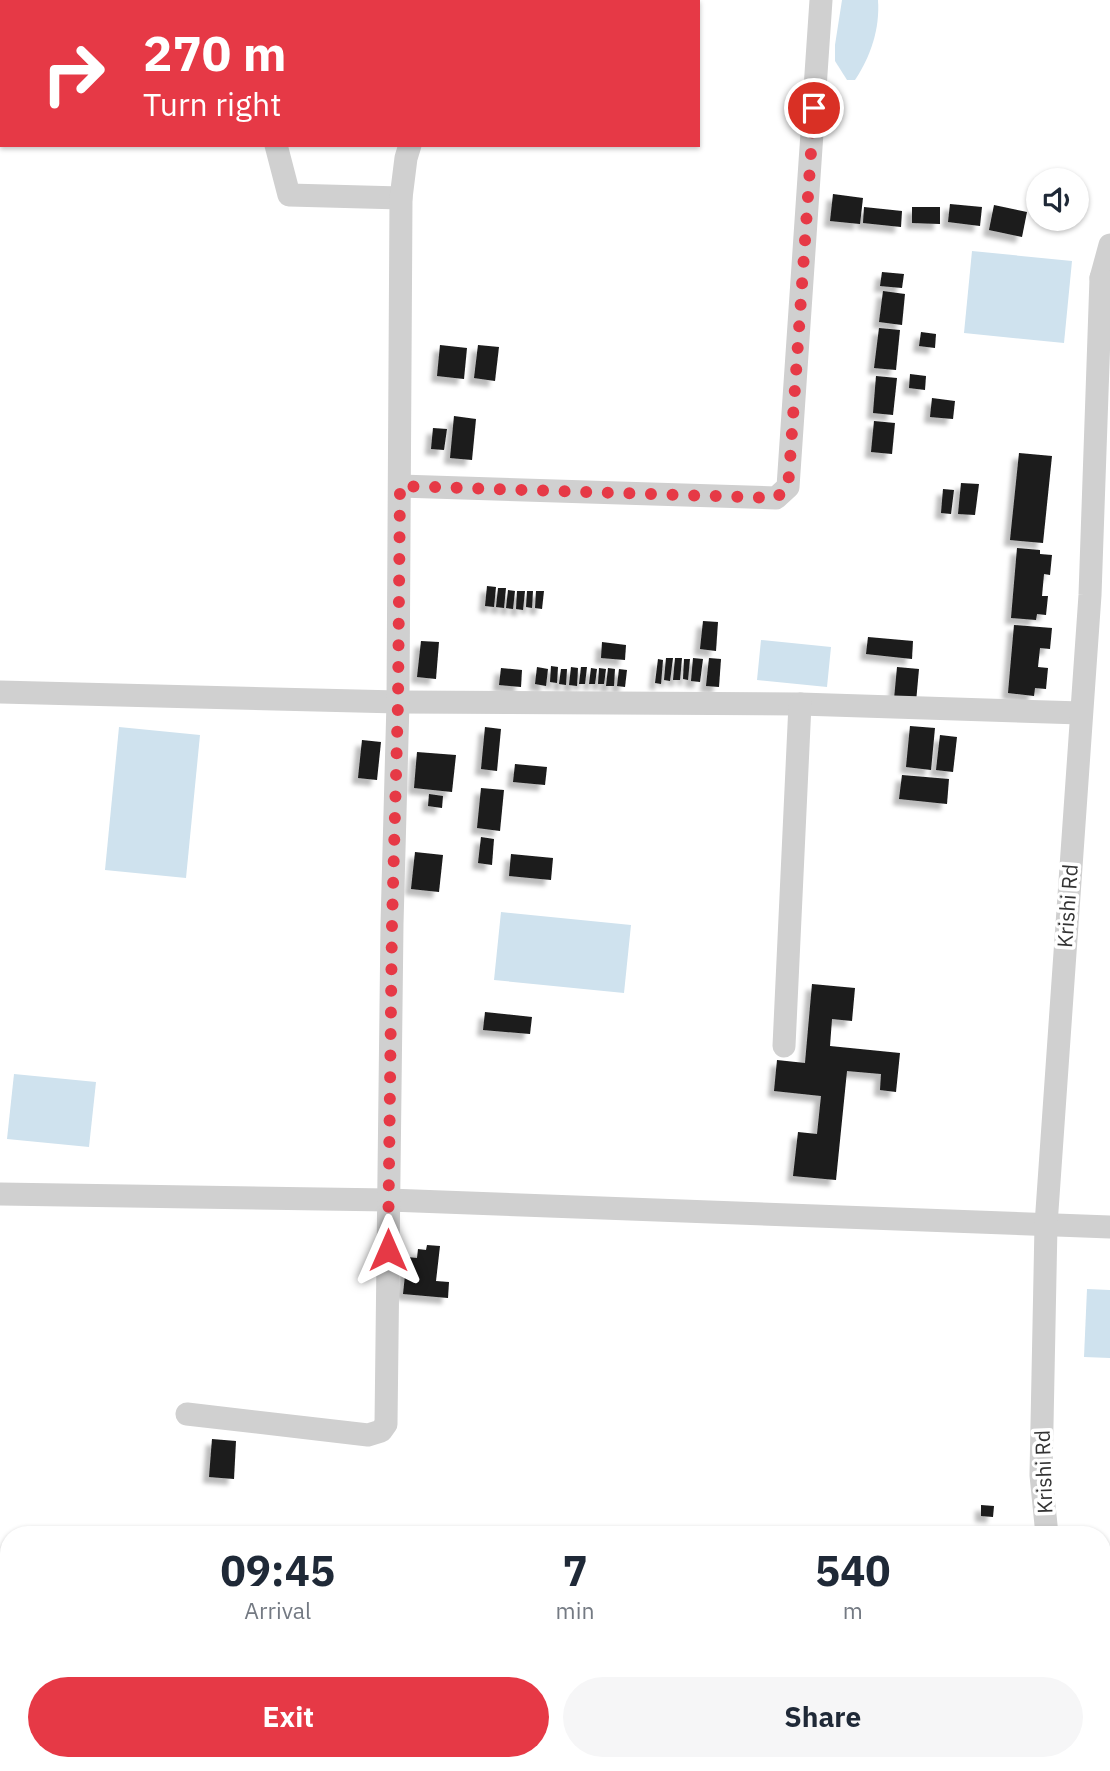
<!DOCTYPE html>
<style>
body{margin:0;font-family:"IBM Plex Sans",sans-serif;background:#f6f6f7;color:#1f2937;height:100vh;display:flex;flex-direction:column;font-size:26px;white-space:nowrap}
*{box-sizing:border-box;margin:0}
p{font-size:23px;color:#747a83}
.icon{flex:none;width:38px;height:38px;fill:none;stroke:currentColor;stroke-width:2;stroke-linecap:round;stroke-linejoin:round}
.map{position:relative;flex:1;overflow:hidden}
.drawer{position:absolute;left:0px;top:1526px;width:1111px;height:245px;display:flex;flex-direction:column;background:#fff;border-radius:28px 28px 0 0;box-shadow:0 2px 5px #0004}
.drawer>*{flex:none}
.banner{position:absolute;left:0px;top:0px;width:700px;height:147px;box-shadow:0 2px 5px #0004;background:#e63946;color:#fff;overflow:hidden}
.controls{position:absolute;left:1026px;top:168px;display:grid;gap:14px}
.controls a{display:grid;place-items:center;width:63px;height:63px;border-radius:50%;background:#fff;box-shadow:0 2px 5px #0004;font-size:35px}
.pin{position:absolute;display:grid;place-items:center;width:60px;height:60px;color:#fff;margin:-30px;border:4px solid #fff;border-radius:50%;box-shadow:0 2px 7px #0007}
.me{position:absolute;width:77px;margin:-38px;rotate:0deg;stroke-linejoin:round;filter:drop-shadow(0 0 5px #0008)}
.turn{display:flex;align-items:center;gap:24px;height:147px;padding:0 28px;font-size:32px}
.turn .icon{width:91px;height:91px;stroke-width:2.5}
.turn b{display:block;font-size:49px;line-height:60px}
.eta{display:flex;justify-content:space-evenly;align-items:center;height:119px;text-align:center}
.eta b{font-size:42px;font-weight:700;line-height:49px}
.cta{display:flex;gap:14px;margin-top:auto;padding:14px 28px}
.cta a{flex:1;height:80px;border-radius:42px;background:#e63946;color:#fff;font-size:28px;font-weight:700;line-height:80px;text-align:center}
.cta a+a{background:#f6f6f7;color:#1f2937}
.map>svg:first-child{display:block}
.water{fill:#cfe2ee}
.building{fill:#1a1a1a;filter:url(#shadow)}
.lines{fill:none;stroke-linecap:round;stroke-linejoin:round}
.street{stroke:#d0d0d0;stroke-width:23}
.route{stroke:#e63946;stroke-width:12;stroke-dasharray:0 21.6}
.labels{text-anchor:middle;stroke-width:7;stroke-linejoin:round;paint-order:stroke}
.street-label{font-size:21px;fill:#333;stroke:#fff}
</style>
<div class="map">
<svg width="1110" height="1771" viewBox="0 0 1110 1771">
<defs>
<filter id="shadow"><feDropShadow dx="-6" dy="6" stdDeviation="2" flood-color="#0004"/></filter>
</defs>
<rect width="100%" height="100%" fill="#fff"/>
<g class="water">
<path d="M842,0H878C880,28 871,56 855,80H847L835,61V45Z"/>
<path d="M972,251L1072,261L1064,343L964,333Z"/>
<path d="M761,640L831,647L827,687L757,680Z"/>
<path d="M119,727L200,735L186,878L105,870Z"/>
<path d="M501,912L631,925L624,993L494,980Z"/>
<path d="M14,1074L96,1082L89,1147L7,1139Z"/>
<path d="M1087,1289L1110,1290V1358L1084,1357Z"/>
<path d="M443,1762H567L565,1771H442Z"/>
<path d="M902,1762H987L1002,1764L1001,1771H901Z"/>
</g>
<g class="building">
<path d="M833,194L863,198L860,224L830,221Z"/>
<path d="M950,204L982,207L980,226L948,222Z"/>
<path d="M994,205L1027,212L1022,237L989,230Z"/>
<path d="M864,207L902,211L901,227L863,223Z"/>
<path d="M912,207H940V224L912,223Z"/>
<path d="M882,272L904,274L902,288L880,286Z"/>
<path d="M883,291L905,294L902,325L879,322Z"/>
<path d="M879,328L900,330L896,370L874,368Z"/>
<path d="M921,332L936,334L935,348L919,346Z"/>
<path d="M440,345L467,348L464,379L437,376Z"/>
<path d="M478,345L499,347L495,381L474,378Z"/>
<path d="M910,374L926,376L925,390L909,388Z"/>
<path d="M876,376L897,378L893,415L873,413Z"/>
<path d="M932,398L955,401L953,419L930,417Z"/>
<path d="M454,416L476,419L472,460L450,458Z"/>
<path d="M874,421L895,423L892,454L871,452Z"/>
<path d="M433,428L447,429L444,450L431,449Z"/>
<path d="M1019,453L1052,456L1043,543L1010,540Z"/>
<path d="M961,483L979,484L975,515L958,514Z"/>
<path d="M943,489L954,490L951,514L941,513Z"/>
<path d="M1017,548L1040,550V554L1052,555L1050,575L1044,574L1042,596H1048L1046,615L1037,614L1036,620L1011,618Z"/>
<path d="M487,586L496,587L494,607L485,606Z"/>
<path d="M498,588H506L504,608L496,607Z"/>
<path d="M508,590L515,591L513,609L506,608Z"/>
<path d="M517,591H525L523,610L516,609Z"/>
<path d="M527,591H533L532,608L526,607Z"/>
<path d="M536,591H544L542,609L535,608Z"/>
<path d="M703,621L718,622L716,651L700,649Z"/>
<path d="M1014,625L1052,628L1050,649L1040,648L1038,667L1048,668L1046,689L1035,688L1034,696L1008,693Z"/>
<path d="M868,637L913,641L912,659L866,654Z"/>
<path d="M421,641L439,642L436,679L417,677Z"/>
<path d="M602,642L626,645L625,660L601,658Z"/>
<path d="M666,658H673L670,681L664,680Z"/>
<path d="M675,658H682L680,680H673Z"/>
<path d="M693,658L703,659L700,682L691,681Z"/>
<path d="M709,658L721,659L719,687L706,686Z"/>
<path d="M658,659L663,660L661,684L655,683Z"/>
<path d="M684,659H690L688,680L683,679Z"/>
<path d="M551,666L558,667L557,683L550,682Z"/>
<path d="M537,667L548,669L546,686L535,684Z"/>
<path d="M571,667L578,668L577,686L569,685Z"/>
<path d="M581,667H587L585,684H579Z"/>
<path d="M897,667L919,669L916,702L894,699Z"/>
<path d="M501,668L522,670L521,687L499,685Z"/>
<path d="M591,668L597,669L595,684H589Z"/>
<path d="M599,668L606,669L604,684H598Z"/>
<path d="M608,668L615,669L614,686H606Z"/>
<path d="M561,669H567L566,685L559,684Z"/>
<path d="M619,669L627,670L625,687L617,686Z"/>
<path d="M910,726L935,728L931,770L906,767Z"/>
<path d="M485,727L501,729L497,771L481,769Z"/>
<path d="M940,735L957,737L953,772L936,770Z"/>
<path d="M362,740L381,742L377,780L358,778Z"/>
<path d="M417,752L456,755L452,792L414,788Z"/>
<path d="M515,764L547,767L545,785L513,782Z"/>
<path d="M902,775L949,779L947,804L899,799Z"/>
<path d="M481,788L504,790L500,831L477,828Z"/>
<path d="M429,794L443,796L442,808L428,806Z"/>
<path d="M481,837L494,839L492,865L478,863Z"/>
<path d="M415,852L443,855L439,892L411,889Z"/>
<path d="M511,854L553,858L551,880L509,876Z"/>
<path d="M812,984L855,988L852,1021L832,1019L830,1046L900,1053L896,1092L880,1090L881,1074L847,1071L836,1180L793,1176L798,1132L817,1134L821,1096L774,1091L777,1060L805,1063Z"/>
<path d="M485,1012L532,1017L530,1034L483,1030Z"/>
<path d="M427,1245L440,1246L436,1281L449,1282L448,1298L403,1294L407,1257L417,1258L418,1249L426,1250Z"/>
<path d="M212,1439L236,1441L234,1479L209,1477Z"/>
<path d="M981,1505L994,1506L993,1517L981,1516Z"/>
<path d="M87,1762H103L102,1771H86Z"/>
<path d="M346,1762H366L365,1771H345Z"/>
<path d="M821,1762H870L869,1771H820Z"/>
</g>
<g class="lines">
<g class="street">
<path d="M338,2L339,0"/>
<path d="M534,2L535,0"/>
<path d="M0,28H2"/>
<path d="M276,145L289,195L401,198"/>
<path d="M1110,245L1101,278L1110,279"/>
<path d="M400,486L776,498L788,487L821,0"/>
<path d="M0,692L398,702L800,704L1081,713"/>
<path d="M784,1046L800,704"/>
<path d="M0,1194L389,1200L1110,1227"/>
<path d="M187,1414L368,1435L381,1431L386,1424L392,924L398,702L401,198L406,158L410,145"/>
<path d="M1047,1535L1041,1475L1046,1225L1090,595L1101,278"/>
<path d="M1059,1764L1110,1769"/>
<path d="M578,1771L580,1762"/>
</g>
</g>
<g class="lines">
<path class="route" d="M388,1250L392,924L398,702L400,486L776,498L788,487L790,461L814,108"/>
</g>
<g class="labels">
<g class="street-label">
<text transform="translate(1068 906) rotate(-86)" y="7">Krishi Rd</text>
<text transform="translate(1044 1472) rotate(-92)" y="7">Krishi Rd</text>
</g>
</g>
</svg>
<div class="controls">
<a><svg class="icon" aria-label="sound" viewBox="0 0 24 24"><path d="M4 9h4l5-4v14l-5-4H4zM17 9q2 3 0 6"/></svg></a>
</div>
<div class="pin" style="left:814px;top:108px;background:#d93025"><svg class="icon" aria-label="arrive" viewBox="0 0 24 24"><path d="M6 21V4h12l-3 4 3 4H6"/></svg></div>
<svg class="me" style="left:388px;top:1250px" viewBox="-20 -20 40 40"><path d="M0-17L14 15 0 8-14 15z" fill="#e63946" stroke="#fff" stroke-width="4"/></svg>
<div class="banner">
<div class="turn"><svg class="icon" aria-label="right" viewBox="0 0 24 24"><path d="M7 20v-9h11M14 6l5 5-5 5"/></svg><div><b>270 m</b>Turn right</div></div>
</div>
<section class="drawer">
<div class="eta">
<div><b>09:45</b><p>Arrival</p></div>
<div><b>7</b><p>min</p></div>
<div><b>540</b><p>m</p></div>
</div>
<div class="cta"><a>Exit</a><a>Share</a></div>
</section>
</div>
